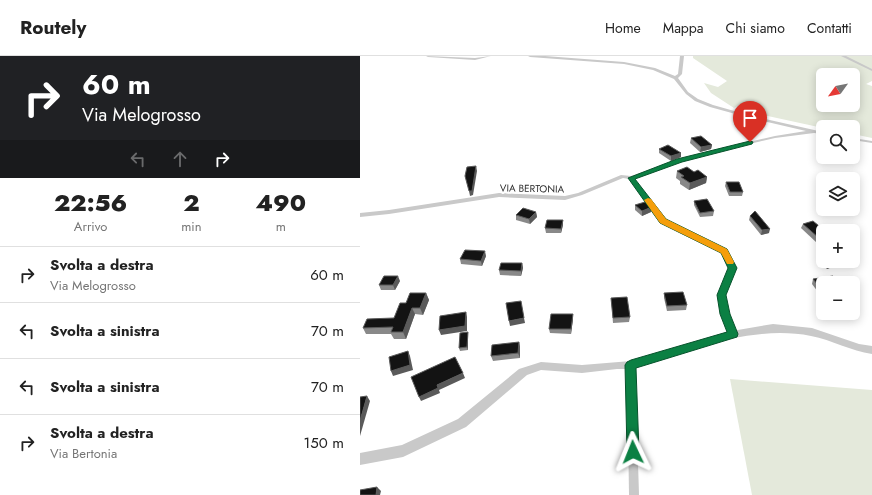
<!DOCTYPE html>
<html lang="it">
<meta charset="utf-8">
<style>
body{margin:0;font-family:Jost,sans-serif;background:#f6f6f6;color:#222;height:100vh;display:flex;flex-direction:column;font-size:15px;white-space:nowrap}
*{box-sizing:border-box;margin:0}
p{font-size:13px;color:#767676}
.icon{flex:none;width:22px;height:22px;fill:none;stroke:currentColor;stroke-width:2;stroke-linecap:round;stroke-linejoin:round}
.map{position:relative;flex:1;overflow:hidden}
.sheet{display:flex;flex-direction:column;background:#fff;width:360px}
.sheet>*{flex:none}
.hud{background:#202124;color:#fff;overflow:hidden}
.needle{width:26px;rotate:237deg}
.tools{position:absolute;left:456px;top:12px;display:grid;gap:8px}
.tools a{display:grid;place-items:center;width:44px;height:44px;border-radius:6px;background:#fff;box-shadow:0 2px 10px #0003;font-size:20px}
.pin{position:absolute;display:grid;place-items:center;width:34px;height:34px;color:#fff;margin:-41px -17px;border-radius:50% 50% 50% 0;rotate:-45deg;box-shadow:0 0 4px #0007}
.pin .icon{rotate:45deg}
.me{position:absolute;width:44px;margin:-22px;rotate:358deg;stroke-linejoin:round;filter:drop-shadow(0 0 3px #0008)}
.turn{display:flex;align-items:center;gap:14px;height:84px;padding:0 16px;font-size:18px}
.turn .icon{width:52px;height:52px;stroke-width:2.5}
.turn b{display:block;font-size:28px;line-height:34px}
.lanes{display:flex;align-items:center;height:38px;padding:0 16px;background:#0003;justify-content:center;gap:20px;direction:ltr}
.lanes .off{opacity:.35}
.eta{display:flex;justify-content:space-evenly;align-items:center;height:68px;text-align:center}
.eta b{font-size:24px;font-weight:800;line-height:28px}
ul{padding:0;list-style:none}
li{display:flex;align-items:center;gap:12px;height:56px;padding:0 16px;border-top:1px solid #e0e0e0}
li div{flex:1}
li b{display:block;font-size:15px}
li em{font-style:normal}
header{display:flex;align-items:center;gap:24px;box-sizing:border-box;height:56px;padding:0 20px;background:#fff;border-bottom:1px solid #e0e0e0}
header strong{font-size:19px}
nav{display:flex;gap:22px;margin-inline-start:auto;font-size:14px}
main{display:flex;flex:1;min-height:0}
.map>svg:first-child{display:block}
.green{fill:#e4e9db;fill-rule:evenodd}
.lines{fill:none;stroke-linecap:round;stroke-linejoin:round}
.minor{fill:#c9c9c9;fill-rule:evenodd}
.tertiary{fill:#c9c9c9;fill-rule:evenodd}
.wall{fill:#898989}
.shaded-wall{fill:#5a5a5a}
.building{fill:#131313;stroke:#5a5a5a}
.route{fill:#0b8043;stroke:#07532c}
.slow{fill:#f59e0b}
.labels{text-anchor:middle;stroke-width:4;stroke-linejoin:round;paint-order:stroke}
.far-street-label{font-size:10px;fill:#2c2c2c;stroke:#fff}
</style>
<header>
<strong>Routely</strong>
<nav><a>Home</a><a>Mappa</a><a>Chi siamo</a><a>Contatti</a></nav>
</header>
<main>
<section class="sheet">
<div class="hud">
<div class="turn"><svg class="icon" aria-label="right" viewBox="0 0 24 24"><path d="M7 20v-9h11M14 6l5 5-5 5"/></svg><div><b>60 m</b>Via Melogrosso</div></div>
<div class="lanes"><svg class="icon off" aria-label="left" viewBox="0 0 24 24"><path d="M17 20v-9H6M10 6l-5 5 5 5"/></svg><svg class="icon off" aria-label="ahead" viewBox="0 0 24 24"><path d="M12 20V5M6 11l6-6 6 6"/></svg><svg class="icon" aria-label="right" viewBox="0 0 24 24"><path d="M7 20v-9h11M14 6l5 5-5 5"/></svg></div>
</div>
<div class="eta">
<div><b>22:56</b><p>Arrivo</p></div>
<div><b>2</b><p>min</p></div>
<div><b>490</b><p>m</p></div>
</div>
<ul>
<li><svg class="icon" aria-label="right" viewBox="0 0 24 24"><path d="M7 20v-9h11M14 6l5 5-5 5"/></svg><div><b>Svolta a destra</b><p>Via Melogrosso</p></div><em>60 m</em></li>
<li><svg class="icon" aria-label="left" viewBox="0 0 24 24"><path d="M17 20v-9H6M10 6l-5 5 5 5"/></svg><div><b>Svolta a sinistra</b></div><em>70 m</em></li>
<li><svg class="icon" aria-label="left" viewBox="0 0 24 24"><path d="M17 20v-9H6M10 6l-5 5 5 5"/></svg><div><b>Svolta a sinistra</b></div><em>70 m</em></li>
<li><svg class="icon" aria-label="right" viewBox="0 0 24 24"><path d="M7 20v-9h11M14 6l5 5-5 5"/></svg><div><b>Svolta a destra</b><p>Via Bertonia</p></div><em>150 m</em></li>
</ul>
</section>
<div class="map">
<svg width="512" height="439" viewBox="0 0 512 439">
<rect width="100%" height="100%" fill="#fff"/>
<g class="green">
<path d="M333,0H512V25L506,28L512,30V82L493,78V71L463,72L394,57L382,47L374,52L351,37L344,27L358,31L367,25L333,2ZM463,19H493V49H463Z"/>
<path d="M370,323L512,334V439H392Z"/>
</g>
<g class="lines">
<g class="minor">
<path d="M66,0L115,2L131,0L115,4L68,1Z"/>
<path d="M168,0H185L264,6L295,12L315,20L318,18L320,0H324L322,18L318,22L328,36L338,43L353,49L392,60L463,76V78L454,77L415,82L356,96L321,106L274,123L305,164L366,193L376,212L365,239L369,258L377,278L376,280L373,281L370,280L369,278L361,258L357,239L370,212L361,196L301,166L269,123L263,122L222,139L205,144L139,141L29,158L0,161V157L29,154L139,137L205,140L218,137L261,119L271,120L317,104L353,94L415,80L446,75L390,62L350,51L335,45L326,38L314,23L293,14L264,8L170,1Z"/>
<path d="M481,0H486L512,13V15Z"/>
<path d="M493,82L512,85V87L493,84Z"/>
<path d="M271,306L274,307L275,309L279,439H269L267,309L268,307Z"/>
</g>
<path class="tertiary" d="M413,268L452,272L499,288L512,290V298C491,295 472,284 451,280C390,268 328,296 271,313H257L222,317L181,314L167,319L106,371L43,401L0,409V397L42,389L98,363L159,313L181,306L222,309L271,305L366,276Z"/>
</g>
<g class="wall">
<path d="M331,82L352,89L351,93L340,96L330,87Z"/>
<path d="M299,93L321,97V101L311,105L299,97Z"/>
<path d="M317,115L334,116L347,121L346,127L329,134L320,128V125L316,122Z"/>
<path d="M366,126L383,136L382,140H369L365,130Z"/>
<path d="M334,145L354,155L353,160L340,161L334,149Z"/>
<path d="M275,149L291,156L282,160L275,154Z"/>
<path d="M176,156L177,161L170,168L156,164V159Z"/>
<path d="M390,160L409,177L401,179L389,164Z"/>
<path d="M203,164V169L201,177H186L185,172Z"/>
<path d="M443,168L465,175L457,187L441,172Z"/>
<path d="M463,197V205H479L477,209L467,213L457,204L458,199Z"/>
<path d="M126,200L122,210L101,208L100,203Z"/>
<path d="M162,207L163,212L161,220L140,219L139,214Z"/>
<path d="M453,223L463,227V240H461L452,228Z"/>
<path d="M40,225L35,234H21L19,229Z"/>
<path d="M66,237L69,244L63,259L55,258L46,283H34L31,278H6L3,272L34,262L46,247Z"/>
<path d="M304,237L327,249L326,254L307,255L304,242Z"/>
<path d="M251,242L270,261L269,266L253,267Z"/>
<path d="M213,263L211,278L190,277L189,273Z"/>
<path d="M108,279V294L100,295L99,292Z"/>
<path d="M159,286L160,291V302L133,305L131,300Z"/>
</g>
<g class="shaded-wall">
<path d="M352,89L351,93L340,96L341,91Z"/>
<path d="M321,97V101L311,105V100Z"/>
<path d="M116,110L117,115L113,139L110,140L109,135Z"/>
<path d="M347,121L346,127L329,134L330,127Z"/>
<path d="M292,151L291,156L282,160V155Z"/>
<path d="M176,156L177,161L170,168L169,163Z"/>
<path d="M203,164V169L201,177V173Z"/>
<path d="M410,173L409,177L401,179L402,174Z"/>
<path d="M463,181V185L457,187L459,182Z"/>
<path d="M125,195L126,200L122,210L121,205Z"/>
<path d="M477,205H479L477,209L467,213L468,208Z"/>
<path d="M162,207L163,212L161,220V215Z"/>
<path d="M38,220L40,225L35,234L33,229Z"/>
<path d="M66,237L69,244L63,259L60,252Z"/>
<path d="M52,252L55,258L46,283L43,276Z"/>
<path d="M106,256L107,261V275L81,279L79,274Z"/>
<path d="M213,258V263L211,278V273Z"/>
<path d="M164,262L165,267L150,270L149,265Z"/>
<path d="M108,276V294L107,291Z"/>
<path d="M159,286L160,291V302L158,297Z"/>
<path d="M48,295L50,300L53,314L33,320L31,315Z"/>
<path d="M103,317L105,322L79,334L80,337L61,345L59,341L77,329Z"/>
<path d="M7,340L10,345L0,380V365Z"/>
<path d="M17,431L21,435L20,439H16Z"/>
</g>
<g class="building">
<path d="M341,80L352,89L341,91L331,82Z"/>
<path d="M308,89L321,97L311,100L299,93Z"/>
<path d="M116,110L112,135H109L105,120L107,111Z"/>
<path d="M327,111L334,116L338,114L347,121L330,127L321,121L324,120L317,115Z"/>
<path d="M366,126H379L383,136H370Z"/>
<path d="M347,143L354,155L340,157L334,145Z"/>
<path d="M285,146L292,151L282,155L275,149Z"/>
<path d="M163,152L176,156L169,163L156,159Z"/>
<path d="M395,155L410,173L402,174L390,160Z"/>
<path d="M187,164H203L201,173L185,172Z"/>
<path d="M453,165L465,175H463V181L459,182L443,168Z"/>
<path d="M105,194L125,195L121,205L100,203Z"/>
<path d="M463,197V203L458,199Z"/>
<path d="M465,205H477L468,208Z"/>
<path d="M141,207H162L161,215L139,214Z"/>
<path d="M24,220H38L33,229H19Z"/>
<path d="M473,220L479,227H463V235L453,223Z"/>
<path d="M323,236L327,249L307,250L304,237Z"/>
<path d="M50,237H66L60,252H52L43,276H31L33,271L3,272L7,263L34,262L40,247H46Z"/>
<path d="M267,241L270,261L253,262L251,242Z"/>
<path d="M161,245L164,262L149,265L146,247Z"/>
<path d="M106,256L105,270L79,274L80,260Z"/>
<path d="M191,258H213L211,273H189Z"/>
<path d="M108,276L107,291L99,292L100,277Z"/>
<path d="M159,286L158,297L131,300L132,289Z"/>
<path d="M48,295L50,309L31,315L29,301Z"/>
<path d="M95,301L103,317L77,329L78,332L59,341L51,321Z"/>
<path d="M7,340L0,365V341Z"/>
<path d="M17,431L16,439H0V434Z"/>
</g>
<path class="route" d="M390,85L393,86L392,88L322,106L275,123L306,163L367,193L377,212L366,239L370,258L378,278L377,281L276,312L279,396L278,400L273,402L269,400L267,396L265,309L267,306L271,304L367,276L360,258L357,239L368,212L361,197L300,167L268,122L317,103Z"/>
<path class="slow" d="M288,142L291,143L306,163L367,193L374,206L373,208H367L361,197L300,167L284,144Z"/>
<g class="labels">
<g class="far-street-label">
<text transform="translate(172 132) rotate(1)" y="4">VIA BERTONIA</text>
</g>
</g>
</svg>
<div class="tools">
<a><svg class="needle" viewBox="-14 -14 28 28"><path d="M0-13l5 13h-10z" fill="#e53935"/><path d="M0 13l5-13h-10z" fill="#767676"/></svg></a>
<a><svg class="icon" aria-label="search" viewBox="0 0 24 24"><circle cx="10" cy="10" r="6"/><path d="M15 15l6 6"/></svg></a>
<a><svg class="icon" aria-label="layers" viewBox="0 0 24 24"><path d="M12 4l9 5-9 5-9-5zM3 14l9 5 9-5"/></svg></a>
<a>+</a>
<a>−</a>
</div>
<div class="pin" style="left:390px;top:86px;background:#d93025"><svg class="icon" aria-label="arrive" viewBox="0 0 24 24"><path d="M6 21V4h12l-3 4 3 4H6"/></svg></div>
<svg class="me" style="left:273px;top:396px" viewBox="-20 -20 40 40"><path d="M0-17L14 15 0 8-14 15z" fill="#0b8043" stroke="#fff" stroke-width="4"/></svg>
</div>
</main>
